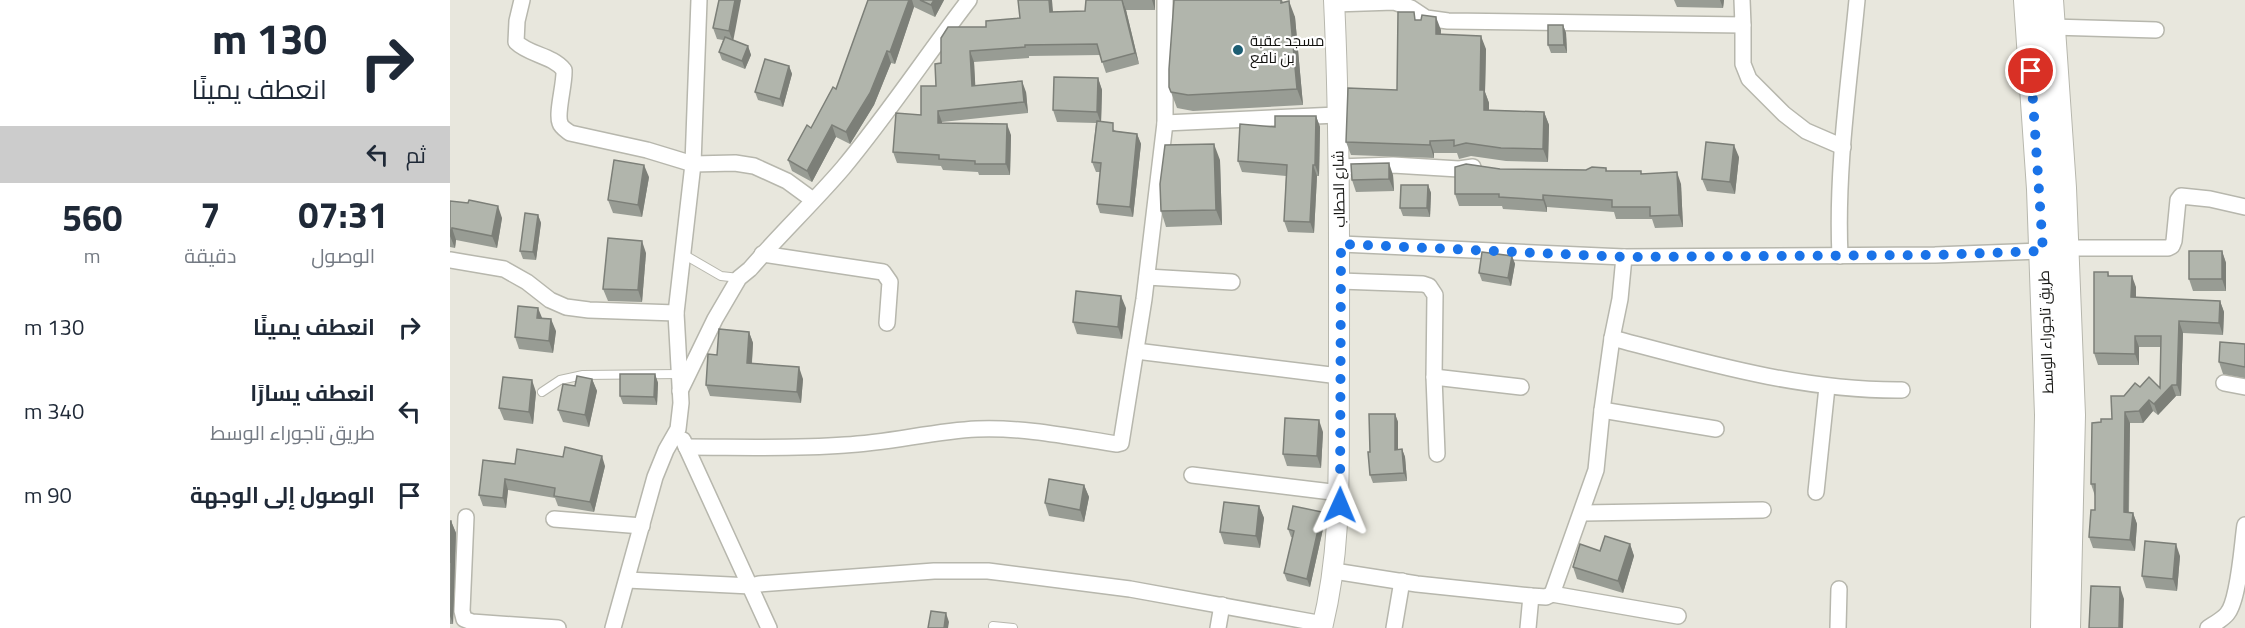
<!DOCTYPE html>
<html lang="ar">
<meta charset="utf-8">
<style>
body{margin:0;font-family:"Titillium Web",Cairo,sans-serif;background:#f6f6f7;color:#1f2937;direction:rtl;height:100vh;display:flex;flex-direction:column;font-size:22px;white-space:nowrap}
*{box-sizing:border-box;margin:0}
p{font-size:20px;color:#747a83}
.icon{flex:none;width:33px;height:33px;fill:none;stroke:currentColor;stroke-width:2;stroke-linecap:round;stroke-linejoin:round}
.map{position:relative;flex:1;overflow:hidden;direction:ltr}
.details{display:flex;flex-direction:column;background:#fff;width:450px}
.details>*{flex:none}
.hud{background:#fff;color:#1f2937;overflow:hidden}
.pin{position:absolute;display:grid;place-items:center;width:51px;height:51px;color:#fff;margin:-26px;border:3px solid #fff;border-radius:50%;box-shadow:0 2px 6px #0007}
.me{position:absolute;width:66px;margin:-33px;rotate:1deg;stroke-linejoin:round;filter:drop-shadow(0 0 4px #0008)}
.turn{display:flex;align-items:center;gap:21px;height:126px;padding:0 24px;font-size:27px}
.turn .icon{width:78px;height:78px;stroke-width:2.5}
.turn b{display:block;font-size:42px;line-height:51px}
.then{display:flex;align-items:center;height:57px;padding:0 24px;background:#0003;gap:12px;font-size:22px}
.eta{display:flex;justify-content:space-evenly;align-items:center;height:102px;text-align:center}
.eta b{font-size:36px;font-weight:700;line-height:42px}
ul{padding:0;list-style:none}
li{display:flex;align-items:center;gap:18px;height:84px;padding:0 24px}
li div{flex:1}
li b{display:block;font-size:22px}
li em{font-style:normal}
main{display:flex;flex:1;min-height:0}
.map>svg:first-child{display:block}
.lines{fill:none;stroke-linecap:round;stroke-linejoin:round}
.service-casing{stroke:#b7b7ad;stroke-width:10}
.minor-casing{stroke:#b7b7ad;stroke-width:18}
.tertiary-casing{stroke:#b7b7ad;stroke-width:22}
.primary-casing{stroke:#b7b7ad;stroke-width:28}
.service{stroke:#fff;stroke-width:8}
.minor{stroke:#fff;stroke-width:15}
.tertiary{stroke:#fff;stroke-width:20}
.primary{stroke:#fff;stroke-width:26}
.wall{fill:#989c94}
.shaded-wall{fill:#7c7f78}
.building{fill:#b1b5ac;stroke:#7c7f78;stroke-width:1.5}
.route{stroke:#1a73e8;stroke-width:10;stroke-dasharray:0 18}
.poi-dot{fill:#1d5e73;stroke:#fff;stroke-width:2}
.labels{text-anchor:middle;stroke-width:4.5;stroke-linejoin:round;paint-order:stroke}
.poi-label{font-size:15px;fill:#131310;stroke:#fff;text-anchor:start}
.street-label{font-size:15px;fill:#131310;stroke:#fff}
</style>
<main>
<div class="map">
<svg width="1795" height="628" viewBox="0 0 1795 628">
<rect width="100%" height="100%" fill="#e8e7dd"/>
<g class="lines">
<g class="service-casing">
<g id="service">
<path d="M233,254L271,276L289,278"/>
<path d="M92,392L110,380L133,375L229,374"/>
<path d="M543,626L563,628"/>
</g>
</g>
<g class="minor-casing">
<g id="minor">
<path d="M72,0L67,21L66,42C79,55 102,55 114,70C115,83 106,113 110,123C111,127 116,130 120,133L197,150L243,164L285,163L304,166L337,181L363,200"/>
<path d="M884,4L944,2L961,8L976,18L998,21L1293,25L1292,0"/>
<path d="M1293,25V64L1299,79L1334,114L1356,131L1393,147"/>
<path d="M1602,27L1706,30"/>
<path d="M715,123L887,115"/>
<path d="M889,167L943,165L1009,169L1023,167"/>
<path d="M891,244L1174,257L1485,255L1593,251L1615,248H1718L1722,246L1724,241L1728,200L1731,196L1760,199L1795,207"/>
<path d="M312,254L433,272L440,282L437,323"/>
<path d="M1390,256C1386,171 1399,84 1407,0"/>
<path d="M0,260L54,269L77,282L100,300L116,307L139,310L226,313"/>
<path d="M697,277L782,282"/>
<path d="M890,281L973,284L979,286L985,295L984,377L987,454"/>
<path d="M1162,338C1257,363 1352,391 1452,390"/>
<path d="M686,351L889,376"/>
<path d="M984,377L1071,387"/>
<path d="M1774,383L1795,387"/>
<path d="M230,391L265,319L289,278L300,269C330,234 363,203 393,168C438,114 476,56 519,0"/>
<path d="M1152,410L1266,429"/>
<path d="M233,440L319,628"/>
<path d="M236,447C289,447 342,449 395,445C440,443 483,431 527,429C574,427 621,437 667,444L671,443L694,299L715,123V0"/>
<path d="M742,475L890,493"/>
<path d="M1366,492L1377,387"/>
<path d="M1133,513L1313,510"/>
<path d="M16,517L12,611L14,619L22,622L108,628"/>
<path d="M104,519L192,526"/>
<path d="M884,571L967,584L1081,596L1096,597L1102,594L1228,616"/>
<path d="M177,580L301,586L309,584L484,571H538L680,589L873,624"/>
<path d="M1102,594L1146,470L1152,410L1162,338L1170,299L1174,257"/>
<path d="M163,628L205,477L216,450L228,429L231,403L226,313L243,164L249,0"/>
<path d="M768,628L772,605"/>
<path d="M944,628L952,581"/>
<path d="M1078,628L1081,596"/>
<path d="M1388,628L1389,589"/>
<path d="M1758,628C1764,624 1773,619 1777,614C1789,600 1792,544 1795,525"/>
</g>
</g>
<g class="tertiary-casing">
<path id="tertiary" d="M872,628C893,544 888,460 889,374C889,249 890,125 884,0"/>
</g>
<g class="primary-casing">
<g id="primary">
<path d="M1577,0L1590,189L1598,415L1594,628"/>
<path d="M1600,0L1613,188L1622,415L1617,628"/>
</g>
</g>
<use href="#service" class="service"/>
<use href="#minor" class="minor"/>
<use href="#tertiary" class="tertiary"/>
<use href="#primary" class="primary"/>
</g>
<g class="wall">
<path d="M269,0L283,40L298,46L301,55L295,69L272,60L269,52L273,40L267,39L263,28Z"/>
<path d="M418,0H494L485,17L464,7L445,64L441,63L424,105L400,144L386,137L362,182L342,171L338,160L361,128L386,89Z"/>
<path d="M636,0H705V10H676L689,64L656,73L650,55L579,56V58L524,62L525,86L576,92L578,113L492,122V123L561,135L560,175H529L528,172L493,170L491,166L447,163L443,152L471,115L486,86L491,63L536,27L570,18L603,12L635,11Z"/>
<path d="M724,0H832L833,2L845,17L853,105L743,111L727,108L719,87Z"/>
<path d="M1224,0H1274L1273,8L1227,7Z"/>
<path d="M967,20L991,30V35L1036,49L1035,92L1039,103V110L1094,112L1099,125L1098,162L1056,161L1021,156L1009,159L1007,153H984V158L901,155L896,142L947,90Z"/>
<path d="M1113,25L1116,33L1117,53H1101L1098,45Z"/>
<path d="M339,66L342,74L333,107L308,100L305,92Z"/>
<path d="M648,78L652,90L651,122L666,131L687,134L691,144L683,217L650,213L647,204L650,172H646L642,162L646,123L607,122L603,110Z"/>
<path d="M866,116L870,127L869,176H867L864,233L838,232L834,221L836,176L792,172L788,161L825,127Z"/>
<path d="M1289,157L1285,194L1257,191L1252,179Z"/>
<path d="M770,160L772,225L716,227L711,211Z"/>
<path d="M1156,168L1157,171L1192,174L1231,184L1233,227L1205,228L1202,219H1166L1164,212L1097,207V212L1053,209L1052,206H1009L1005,194L1050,169L1136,170Z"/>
<path d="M943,175L944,191L906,192L902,180Z"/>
<path d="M199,177L192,217L163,213L158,200Z"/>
<path d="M978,185L981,193L980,217L953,216L950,208Z"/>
<path d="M0,201L52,218L47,248L6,240L5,248L0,247Z"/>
<path d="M88,215L91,223L86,260L73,259L70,251Z"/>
<path d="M1772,251L1776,263V291H1743L1739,279Z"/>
<path d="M196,253L192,302L158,301L153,289Z"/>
<path d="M1062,256L1065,264L1061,286L1032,281L1029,273Z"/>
<path d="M1658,272L1659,276L1686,287V297L1770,301L1774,312L1773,335L1733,333L1731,396H1726L1708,415L1703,411L1693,423H1680L1679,513H1683L1687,524L1685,551L1643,548L1639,537L1645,510V496L1641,484L1651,422L1662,419L1674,396L1690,387L1710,388L1711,347H1689V365H1648L1644,353Z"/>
<path d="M676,308L672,339L627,334L623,322Z"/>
<path d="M106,331L103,353L69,349L65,337Z"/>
<path d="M299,332L303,343L302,363L353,379L351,403L260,396L256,385L267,355Z"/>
<path d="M1795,344V378L1773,374L1769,362Z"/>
<path d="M205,374L208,383L207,405L173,404L170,396Z"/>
<path d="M142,379L147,391L139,427L113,422L108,410L125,386Z"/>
<path d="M86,392L83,424L54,420L49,408Z"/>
<path d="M945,414L948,422V449H952L955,457L957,481L923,483L920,475V452Z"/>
<path d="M873,432L871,468L837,466L833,454Z"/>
<path d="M65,464L155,466L144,512L108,506L105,498L58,490L56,508L33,506L29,495Z"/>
<path d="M634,485L639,497L634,522L599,516L595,503Z"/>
<path d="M809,506L814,518L810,548L774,544L770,532Z"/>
<path d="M872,512L875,520L860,587L837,581L834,573L843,538L841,537L838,529Z"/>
<path d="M0,521H1L6,533L3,624H0Z"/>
<path d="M1180,544L1184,556L1173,593L1127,579L1123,567L1150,551Z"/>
<path d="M1730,556L1727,591L1696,588L1692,576Z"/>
</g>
<g class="shaded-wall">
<path d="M285,0H291L283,42L279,31Z"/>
<path d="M459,0H462L464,7L445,64L440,52Z"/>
<path d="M484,0H494L485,17L481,5Z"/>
<path d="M599,0H602L604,23L600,12Z"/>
<path d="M672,0L676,10L689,64L685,53Z"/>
<path d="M702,0H705V10Z"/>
<path d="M1270,0H1274L1273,8Z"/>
<path d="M839,1L845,17L853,105L847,89Z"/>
<path d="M986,17L991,30L990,47L986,34Z"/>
<path d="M1113,25L1116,33L1117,53L1114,45Z"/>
<path d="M1031,36L1036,49L1035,92L1039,103V123L1034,110L1030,90Z"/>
<path d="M298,46L301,55L295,69L292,61Z"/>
<path d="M437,51L441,63L424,105L400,144L396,132Z"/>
<path d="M520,51L524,62L526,97L522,86Z"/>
<path d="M339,66L342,74L333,107L330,99Z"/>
<path d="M648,78L652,90L651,124L647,112Z"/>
<path d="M572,81L576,92L578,113L574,102Z"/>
<path d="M488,111L492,122V134L488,123Z"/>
<path d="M1094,112L1099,125L1098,162L1093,149Z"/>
<path d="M866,116L870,127L869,176L865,165Z"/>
<path d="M557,124L561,135L560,175L556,164Z"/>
<path d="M382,125L386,137L362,182L357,171Z"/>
<path d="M687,134L691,144L683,217L680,207Z"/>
<path d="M980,141L984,153V158L980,145Z"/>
<path d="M764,144L770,160L772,225L766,210Z"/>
<path d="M1284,145L1289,157L1285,194L1280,182Z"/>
<path d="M939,163L943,175L944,191L939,179Z"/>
<path d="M194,165L199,177L192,217L188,205Z"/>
<path d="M863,165L867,176L864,233L860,222Z"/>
<path d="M1227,172L1231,184L1233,227L1229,215Z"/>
<path d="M978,185L981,193L980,217L977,208Z"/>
<path d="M1093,195L1097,207V212L1093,200Z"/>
<path d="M48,206L52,218L47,248L42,236Z"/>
<path d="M88,215L91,223L86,260L83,252Z"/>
<path d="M2,228L6,240L5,248L0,236Z"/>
<path d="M192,241L196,253L192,302L188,290Z"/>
<path d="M1772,251L1776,263V291L1772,279Z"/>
<path d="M1062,256L1065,264L1061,286L1058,278Z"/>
<path d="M1682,276L1686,287V308L1681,297Z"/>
<path d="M671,296L676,308L672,339L668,327Z"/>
<path d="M1770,301L1774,312L1773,335L1769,323Z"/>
<path d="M88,308L93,320L87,318Z"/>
<path d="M101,319L106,331L103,353L99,341Z"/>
<path d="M1729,321L1733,333L1731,396L1727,385Z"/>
<path d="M299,332L303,343L301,374L297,363Z"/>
<path d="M1685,336L1689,347V365L1685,354Z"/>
<path d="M349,367L353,379L351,403L347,392Z"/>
<path d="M205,374L208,383L207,405L204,397Z"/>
<path d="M142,379L147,391L139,427L135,415Z"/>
<path d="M82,380L86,392L83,424L79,412Z"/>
<path d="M1722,385L1726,396L1708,415L1704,404Z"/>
<path d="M1699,400L1703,411L1693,423L1689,411Z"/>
<path d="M1675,412L1680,423L1678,524L1674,512Z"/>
<path d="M945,414L948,422V458L945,450Z"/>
<path d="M869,420L873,432L871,468L867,456Z"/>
<path d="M952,449L955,457L957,481L954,473Z"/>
<path d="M152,456L155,466L144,512L140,502Z"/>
<path d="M55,479L58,490L56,508L53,498Z"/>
<path d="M634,485L639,497L634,522L630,510Z"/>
<path d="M809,506L814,518L810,548L806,536Z"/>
<path d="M872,512L875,520L860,587L857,579Z"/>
<path d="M1683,513L1687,524L1685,551L1680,540Z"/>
<path d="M1,521L6,533L3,624L0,616Z"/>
<path d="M1180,544L1184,556L1173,593L1168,581Z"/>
<path d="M1726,544L1730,556L1727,591L1723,579Z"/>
<path d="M1670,587L1674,599L1673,628H1669Z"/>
<path d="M496,613L499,622L498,628H494Z"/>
</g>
<g class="building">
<path d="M269,0H285L279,31L263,28Z"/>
<path d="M418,0H459L440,52L437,51L420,93L396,132L382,125L357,171L338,160L357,125L361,128L383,87L386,89Z"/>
<path d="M470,0H484L481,5Z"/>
<path d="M568,0H599L600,12L635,11L636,0H672L685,53L652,62L647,44L575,45V47L520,51L522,86L572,81L574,102L488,111V123L557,124L556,164H525V161L489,159V155L443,152L446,113L471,115V86H486L485,64L491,63V38L498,27H536V21L570,18Z"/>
<path d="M724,0H831V3L839,1L847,89L738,95L721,92L719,87V69Z"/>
<path d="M948,12H964L965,20H971L972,15L986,17V34L1031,36L1030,90H1034V110L1094,112L1093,149L1051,148L1016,143L1004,146V140L980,141V145L896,142L898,88L947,90Z"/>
<path d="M1098,25H1113L1114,45H1098Z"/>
<path d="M275,37L298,46L292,61L269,52Z"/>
<path d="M315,59L339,66L330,99L305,92Z"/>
<path d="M604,77L648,78L647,112L603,110Z"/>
<path d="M825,116H866L865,165H863L860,222L834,221L837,165L788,161L790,124L825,127Z"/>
<path d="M647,121L663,123V131L687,134L680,207L647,204L651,163L642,162Z"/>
<path d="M1256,142L1284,145L1280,182L1252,179Z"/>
<path d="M764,144L766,210L711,211L710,184L715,145Z"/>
<path d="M164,160L194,165L188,205L158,200Z"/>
<path d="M939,163V179L902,180L901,164Z"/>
<path d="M1016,164L1050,169L1136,170L1142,167L1156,168V171H1191V174L1227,172L1229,215L1200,216V207H1162V200L1093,195V200L1049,197V194H1005V167Z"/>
<path d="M951,185H978L977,208H950Z"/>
<path d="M19,200L48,206L42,236L2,228L0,236V201L18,203Z"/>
<path d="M75,213L88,215L83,252L70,251Z"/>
<path d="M158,238L192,241L188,290L153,289Z"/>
<rect x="1739" y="251" width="33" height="28"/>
<path d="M1032,252L1062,256L1058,278L1029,273Z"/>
<path d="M1644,272H1658V276H1682L1681,297L1770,301L1769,323L1729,321L1727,385H1722L1704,404L1699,400L1689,411L1675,412L1674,512L1683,513L1680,540L1639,537L1641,510H1645V484H1641L1642,423L1651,422V419H1662L1661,396H1674L1685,383L1690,387L1699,377L1710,388L1711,336H1685V354L1644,353Z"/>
<path d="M626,291L671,296L668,327L623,322Z"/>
<path d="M68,306L88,308L87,318L101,319L99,341L65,337Z"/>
<path d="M269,329L299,332L297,363L349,367L347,392L256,385L258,354L267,355Z"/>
<path d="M1770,342L1795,344V367L1769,362Z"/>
<path d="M170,374H205L204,397L170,396Z"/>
<path d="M127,376L142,379L135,415L108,410L113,384L125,386Z"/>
<path d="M53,377L82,380L79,412L49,408Z"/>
<path d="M919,414H945V450L952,449L954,473L920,475L918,452H920Z"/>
<path d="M835,418L869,420L867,456L833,454Z"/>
<path d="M115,447L152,456L140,502L104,496L105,488L55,479L53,498L29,495L33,460L65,464L67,449L113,457Z"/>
<path d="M599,479L634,485L630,510L595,503Z"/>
<path d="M774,502L809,506L806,536L770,532Z"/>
<path d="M843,506L872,512L857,579L834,573L844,531L838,529Z"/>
<path d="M0,521H1L0,563Z"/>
<path d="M1155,536L1180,544L1168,581L1123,567L1130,544L1150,551Z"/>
<path d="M1695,541L1726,544L1723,579L1692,576Z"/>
<path d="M1641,586L1670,587L1669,628H1639Z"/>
<path d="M481,611L496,613L494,628H478Z"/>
</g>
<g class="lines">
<path class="route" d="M890,505L891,244L1174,257L1485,255L1593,251L1581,71"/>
</g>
<circle class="poi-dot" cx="788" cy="50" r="6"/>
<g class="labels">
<g class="poi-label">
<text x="800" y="46">مسجد عقبة<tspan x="800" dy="17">بن نافع</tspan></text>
</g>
<g class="street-label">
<text transform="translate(889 189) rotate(-91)" y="5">شارع الحطاب</text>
<text transform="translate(1596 332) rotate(-92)" y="5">طريق تاجوراء الوسط</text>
</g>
</g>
</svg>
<div class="pin" style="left:1581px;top:71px;background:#d93025"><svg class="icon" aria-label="arrive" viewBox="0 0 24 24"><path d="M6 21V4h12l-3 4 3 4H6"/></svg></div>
<svg class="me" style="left:890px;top:505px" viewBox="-20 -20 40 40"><path d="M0-17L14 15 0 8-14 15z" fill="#1a73e8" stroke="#fff" stroke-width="4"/></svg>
</div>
<section class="details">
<div class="hud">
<div class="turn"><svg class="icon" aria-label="right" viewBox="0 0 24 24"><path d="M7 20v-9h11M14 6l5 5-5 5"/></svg><div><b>130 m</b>انعطف يمينًا</div></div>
<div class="then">ثم<svg class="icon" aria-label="left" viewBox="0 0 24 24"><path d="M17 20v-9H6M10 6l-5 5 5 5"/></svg></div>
</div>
<div class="eta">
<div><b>07:31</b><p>الوصول</p></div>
<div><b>7</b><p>دقيقة</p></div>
<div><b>560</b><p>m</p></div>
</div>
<ul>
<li><svg class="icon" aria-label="right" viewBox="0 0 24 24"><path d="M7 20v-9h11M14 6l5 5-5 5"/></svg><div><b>انعطف يمينًا</b></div><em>130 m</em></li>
<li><svg class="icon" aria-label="left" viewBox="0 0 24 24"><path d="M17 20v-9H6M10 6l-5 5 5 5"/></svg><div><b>انعطف يسارًا</b><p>طريق تاجوراء الوسط</p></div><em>340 m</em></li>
<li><svg class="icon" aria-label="arrive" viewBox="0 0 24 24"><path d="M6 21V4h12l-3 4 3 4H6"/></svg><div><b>الوصول إلى الوجهة</b></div><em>90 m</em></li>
</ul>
</section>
</main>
